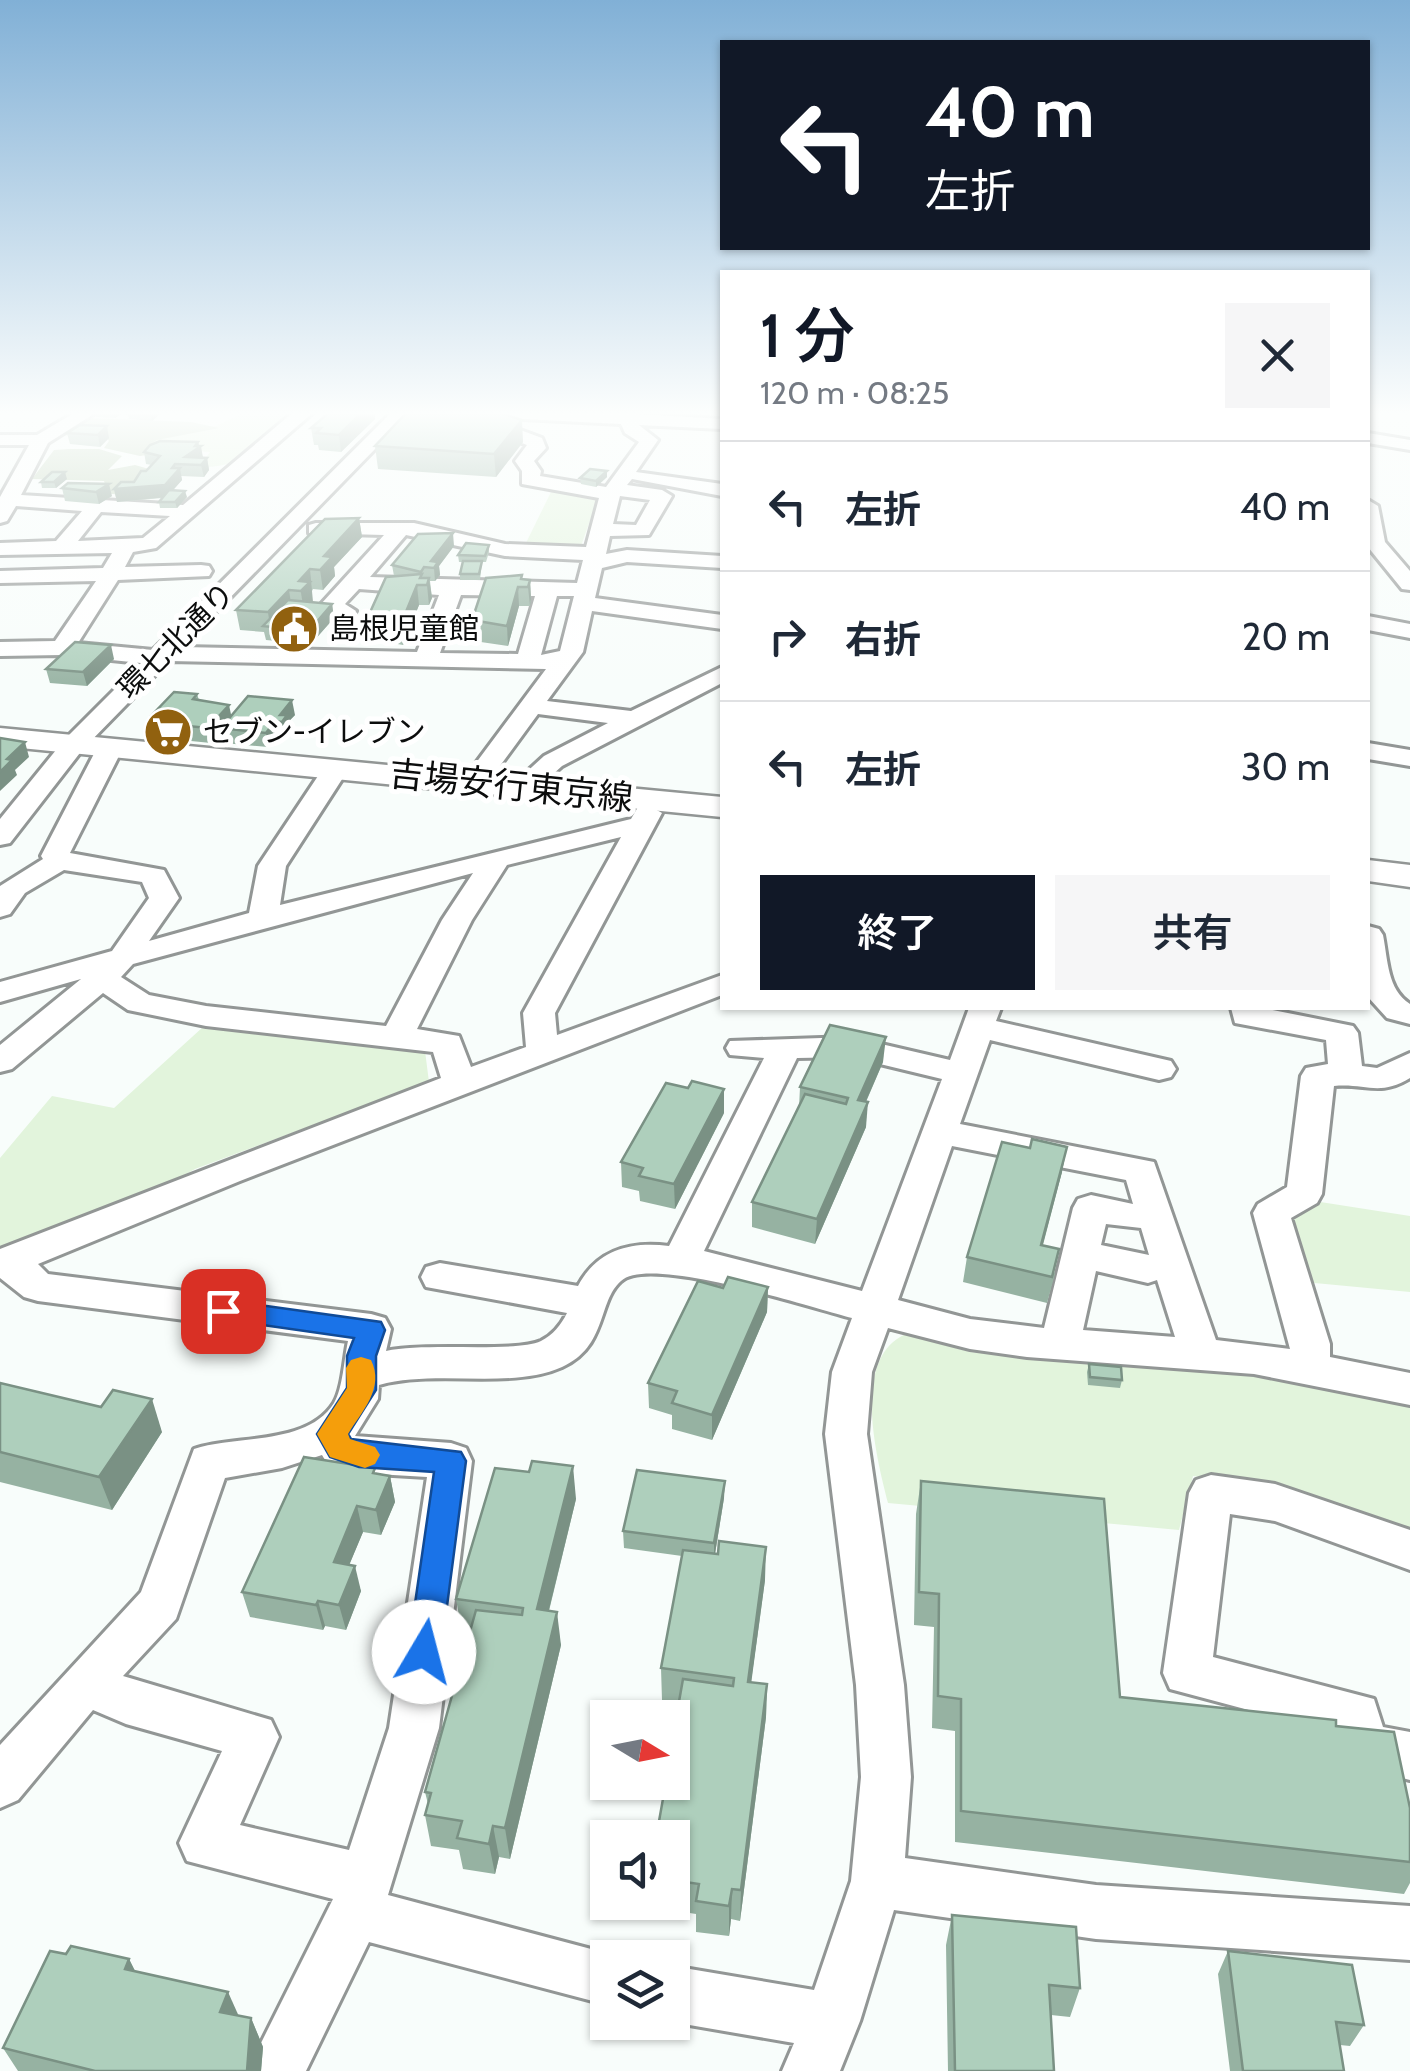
<!DOCTYPE html>
<html lang="ja">
<meta charset="utf-8">
<style>
body{margin:0;font-family:Cabin,"Noto Sans JP",sans-serif;background:#f6f6f7;color:#1f2937;height:100vh;display:flex;flex-direction:column;font-size:38px;white-space:nowrap}
*{box-sizing:border-box;margin:0}
p{font-size:32px;color:#747a83}
.icon{flex:none;width:55px;height:55px;fill:none;stroke:currentColor;stroke-width:2;stroke-linecap:round;stroke-linejoin:round}
.map{position:relative;flex:1;overflow:hidden}
.drawer{position:absolute;left:720px;top:270px;width:650px;height:740px;display:flex;flex-direction:column;background:#fff;border-radius:0px;box-shadow:0 2px 8px #0004}
.drawer>*{flex:none}
.top-card{position:absolute;left:720px;top:40px;width:650px;height:210px;border-radius:0px;box-shadow:0 2px 8px #0004;background:#111827;color:#fff;overflow:hidden}
.needle{width:65px;rotate:100deg}
.controls{position:absolute;left:590px;top:1700px;display:grid;gap:20px}
.controls a{display:grid;place-items:center;width:100px;height:100px;border-radius:0px;background:#fff;box-shadow:0 2px 8px #0004;font-size:50px}
.pin{position:absolute;display:grid;place-items:center;width:85px;height:85px;color:#fff;margin:-42px;border-radius:20px;box-shadow:0 5px 15px #0006}
.me{position:absolute;width:110px;margin:-55px;rotate:8deg;stroke-linejoin:round;filter:drop-shadow(0 0 8px #0008)}
.turn{display:flex;align-items:center;gap:35px;height:210px;padding:0 40px;font-size:45px}
.turn .icon{width:130px;height:130px;stroke-width:2.5}
.turn b{display:block;font-size:70px;line-height:85px}
.round{display:grid;place-items:center;flex:none;width:105px;height:105px;border-radius:0px;background:#f6f6f7}
.overview{display:flex;align-items:center;justify-content:space-between;height:170px;padding:0 40px}
h1{font-size:60px;font-weight:600;line-height:75px;color:#111827}
.cta{display:flex;gap:20px;margin-top:auto;padding:20px 40px}
.cta a{flex:1;height:115px;border-radius:0px;background:#111827;color:#fff;font-size:40px;font-weight:600;line-height:115px;text-align:center}
.cta a+a{background:#f6f6f7;color:#1f2937}
ul{padding:0;list-style:none}
li{display:flex;align-items:center;gap:30px;height:130px;padding:0 40px;border-top:2px solid #e0e1e3}
li div{flex:1}
li b{display:block;font-size:38px}
li em{font-style:normal}
.map>svg:first-child{display:block}
.green{fill:#e2f4dc}
.forest{fill:#b8cdb1}
.lines{fill:none;stroke-linecap:round;stroke-linejoin:round}
.minor-casing{stroke:#929695;stroke-width:6}
.major-casing{stroke:#929695;stroke-width:5}
.minor{fill:#fff;fill-rule:evenodd}
.major{fill:#fff;fill-rule:evenodd}
.wall{fill:#96b2a2}
.shaded-wall{fill:#7a9184}
.building{fill:#aecfbc;stroke:#7a9184;stroke-width:2.5}
.route{fill:#1a73e8;stroke:#114b97;stroke-width:2.5}
.slow{fill:#f59e0b}
.labels{text-anchor:middle;stroke-width:10;stroke-linejoin:round;paint-order:stroke}
.far-poi-label{font-size:30px;fill:#0c0d0d;stroke:#fff;text-anchor:start}
.far-street-label{font-size:30px;fill:#0c0d0d;stroke:#fff}
.street-label{font-size:35px;fill:#0c0d0d;stroke:#fff}
</style>
<div class="map">
<svg width="1410" height="2071" viewBox="0 0 1410 2071">
<rect width="100%" height="100%" fill="#f8fdfb"/>
<g class="green">
<path d="M247,411L296,414C263,443 245,469 199,467L210,452L143,448L155,434L216,426Z"/>
<path d="M552,490L598,498L581,546L524,547Z"/>
<path d="M203,1027L425,1051L429,1082L195,1169L158,1190L0,1247V1158L52,1096L114,1108Z"/>
<path d="M1314,1201L1410,1216V1292L1304,1282L1283,1220Z"/>
<path d="M906,1334L970,1352L1287,1378L1410,1407V1535L1285,1490L1193,1476L1179,1530L888,1503C877,1459 850,1358 906,1334Z"/>
</g>
<g class="forest">
<path d="M88,418L191,422L219,428L157,440L150,444L154,454L140,456L104,448L109,441L106,437L59,435Z"/>
<path d="M70,449H99L122,456L108,470L135,465L156,471L134,496L81,491L105,484L104,481L32,479L54,450Z"/>
</g>
<g class="lines">
<g class="minor-casing">
<g id="minor">
<path d="M79,410H100L48,443L21,495L183,505L296,410H316L156,548L133,552L125,567L201,565L209,566L212,571L209,576L118,580L78,643L153,650L394,410H413L182,647L417,652L439,595L359,589L345,604L356,611L353,616L321,614L318,609L321,604L384,535L309,533V525L316,523H414L505,544L586,547L599,498L522,484V471L515,461L527,445L477,426L474,422L481,417L445,415L436,410L618,413L617,410H635L636,414L722,419V429L639,425L658,440L636,472L722,484V496L632,479L627,485L662,490L672,496L649,535L610,536L606,554L627,550L722,556V568L627,562L602,568L595,598L722,615V629L592,611L583,652L547,701L631,711L722,667V683L562,766L531,794L522,796L509,788L544,756L608,723L538,714L483,789H465L461,783L546,669L169,661L83,749L10,843L0,845V819L65,739L141,663L62,655L0,656V642L55,641L96,581L0,583V571L103,568L112,553L0,555V543L56,541L82,511L16,506L7,521L0,523V497L29,445H0V435H37ZM485,417L621,424L625,433L639,442L606,487L540,476L541,471L534,461L546,448L542,438ZM620,496L650,500L636,525L613,524ZM101,512L170,516L143,538L78,541ZM406,535L505,556L583,560L577,583L370,577ZM461,595L535,596L518,654L440,653ZM557,596H574L560,651L541,655Z"/>
<path d="M1368,433L1410,440V450L1368,443Z"/>
<path d="M1368,500L1378,506L1385,542L1410,571V590L1402,589L1368,547Z"/>
<path d="M1368,616L1410,624V638L1368,630Z"/>
<path d="M110,740L123,748L70,853L164,870L179,898L149,941L249,913L258,866L326,764L335,762L348,770L286,866L280,905L631,819L638,807L648,805L662,813L555,1013L557,1035L722,975V995L240,1181L38,1264L48,1274L371,1314L385,1318L391,1329L386,1351C426,1342 515,1353 541,1341C553,1335 561,1325 567,1313L426,1287L421,1277L426,1267L440,1263L578,1286C597,1250 630,1241 669,1246L764,1058L730,1055L726,1048L730,1041L851,1037L950,1060L969,1008H1001L996,1021L1171,1061L1176,1069L1171,1077L1159,1080L990,1040L960,1124L1154,1162L1216,1340L1290,1349L1253,1213L1258,1204L1287,1187L1301,1076L1306,1068L1328,1064L1326,1040L1235,1023L1231,1008H1263L1353,1026L1358,1033L1362,1066L1377,1068L1410,1053V1078C1379,1097 1366,1083 1334,1086L1322,1194L1317,1203L1291,1218L1330,1344V1357L1410,1373V1405L1254,1374L1027,1357L970,1349L888,1328L872,1372L867,1434L904,1685L911,1777L905,1858L1096,1885L1410,1906V1960L1096,1939L894,1910L860,2021L840,2071H782L794,2043L672,2022V1966L814,1990L851,1881L861,1777L856,1685L825,1434L832,1372L852,1318C812,1308 649,1254 621,1281C597,1302 608,1346 562,1367C510,1390 437,1369 379,1385L378,1399L355,1436L451,1443L466,1448L472,1461L439,1728L388,1895L625,1958H608V2005L369,1942L306,2071H247L333,1899L187,1861L179,1843L222,1751L126,1724L93,1710L18,1800L0,1808V1745L141,1592L194,1449C235,1435 307,1446 334,1403C343,1388 344,1359 348,1341L38,1301L24,1297L0,1278V1249L441,1078L433,1052L206,1026L128,1010L103,993L12,1069L0,1072V1045L81,979L0,1002V982L112,951L149,898L142,882L64,870L25,893L10,914L0,917V886L43,859L41,856L97,748ZM621,837L523,1013L526,1047L471,1067L459,1036L417,1029L472,920L507,865ZM473,873L442,920L386,1026L206,1006L149,995L121,977L133,964ZM851,1057L942,1079L862,1291L704,1251L797,1058ZM952,1146L1126,1180L1133,1204L1091,1195L1078,1199L1073,1208L1044,1328L970,1319L898,1300ZM1106,1224L1141,1228L1149,1255L1101,1245ZM1096,1271L1148,1283L1157,1280L1175,1337L1083,1330ZM322,1455L325,1460L359,1473L427,1477L389,1728L349,1850L240,1825L279,1737L271,1720L123,1676L176,1619L225,1478L282,1468Z"/>
<path d="M1368,743L1410,750V766L1368,759Z"/>
<path d="M1368,926L1379,929L1383,935C1388,960 1387,989 1410,1004V1024L1387,1018L1368,997Z"/>
<path d="M1211,1475L1275,1484L1410,1530V1570L1275,1521L1230,1514L1213,1657L1374,1699L1383,1727L1410,1732V1780L1344,1763L1335,1733L1170,1689L1163,1673L1189,1493L1196,1480Z"/>
</g>
</g>
<g class="major-casing">
<g id="major">
<path d="M0,728L722,797V817L0,746Z"/>
<path d="M1368,860L1410,865V887L1368,881Z"/>
</g>
</g>
<use href="#minor" class="minor"/>
<use href="#major" class="major"/>
</g>
<g class="wall">
<path d="M332,410H374L375,419L341,452L319,450L318,445H314L311,428Z"/>
<path d="M94,412L123,413L115,418L96,417Z"/>
<path d="M128,414L159,415L152,421L129,419Z"/>
<path d="M80,425L109,438L100,447L70,444L67,433Z"/>
<path d="M198,442L203,458H207L209,470L204,477L181,476L182,480L173,490L187,497L177,508H160L159,502L162,498L117,502L114,489L134,482L152,465L146,464L144,452Z"/>
<path d="M523,442L496,477L378,469L375,446Z"/>
<path d="M607,471V477L596,487L581,484L580,478Z"/>
<path d="M67,479L56,488H42L41,482Z"/>
<path d="M68,483L112,496L99,504L65,501L62,488Z"/>
<path d="M359,518L362,537L334,567L335,576L323,590L313,589L312,591V603L332,604L334,618L311,644L266,640L264,632L240,630L236,610Z"/>
<path d="M489,545V552L486,562H482L480,580H460V574L463,562H459L458,555Z"/>
<path d="M454,546L439,566L440,575L435,581H430L432,598L429,605H419L403,645L370,639L367,619L394,576L392,565Z"/>
<path d="M522,575V579L530,580L531,599L530,606H519L508,646L474,641L472,620Z"/>
<path d="M114,659L87,686L50,683L46,669Z"/>
<path d="M197,694L199,700L231,716L295,715L288,722L290,730L285,736H278L268,747L224,743L221,731L211,743L161,738L155,731L151,716Z"/>
<path d="M883,1062L866,1102V1127L815,1244L752,1227V1202L799,1108L800,1087Z"/>
<path d="M724,1113L675,1209L640,1201L639,1191L622,1187L621,1162Z"/>
<path d="M1030,1148L1062,1172L1043,1245L1055,1274L1047,1303L963,1282L967,1257Z"/>
<path d="M768,1287L767,1312L712,1440L672,1429V1415L649,1408L648,1383L723,1288Z"/>
<path d="M1089,1364L1122,1380L1120,1388L1088,1385L1087,1372Z"/>
<path d="M0,1383L162,1432L112,1510L0,1482Z"/>
<path d="M376,1474L390,1476L395,1502L381,1535L363,1532L349,1565L361,1591L346,1630L325,1626L323,1630L250,1617L242,1592Z"/>
<path d="M921,1481L1120,1697L1336,1726L1410,1808V1883L1404,1894L955,1842V1731L932,1728L934,1627L914,1625L916,1514Z"/>
<path d="M724,1498L715,1554L765,1580L751,1682L767,1684L766,1717L740,1921L731,1919L729,1936L696,1932V1914L658,1908V1902H672V1838L679,1703L662,1700L661,1668L682,1556L624,1548L623,1531Z"/>
<path d="M576,1499L549,1611L561,1645L510,1859L499,1857L495,1874L463,1869L459,1850L431,1846L425,1815L428,1804L425,1792L470,1633L462,1632L456,1599Z"/>
<path d="M952,1915L1080,1988L1070,2017L1051,2015L1054,2071H948L946,1945Z"/>
<path d="M1228,1951L1364,2025L1350,2046L1340,2045L1344,2071H1230L1218,1974Z"/>
<path d="M66,1954L129,1959L135,1971L238,2016L251,2018L263,2047L261,2071H18L3,2048Z"/>
</g>
<g class="shaded-wall">
<path d="M118,410H122L123,413L115,418L114,413Z"/>
<path d="M157,410H158L159,415L152,421L151,415Z"/>
<path d="M364,410H374L375,419L341,452L339,435Z"/>
<path d="M522,420L523,442L496,477L494,454Z"/>
<path d="M107,426L109,438L100,447L98,435Z"/>
<path d="M198,442L199,447L201,446L203,458L185,457Z"/>
<path d="M207,458L209,470L204,477L201,465Z"/>
<path d="M175,464L176,472L180,468L182,480L167,497L117,502L114,489L172,468Z"/>
<path d="M607,471V477L596,487V481Z"/>
<path d="M65,472L67,479L56,488L54,482Z"/>
<path d="M109,484L112,496L99,504L96,492Z"/>
<path d="M185,491L187,497L177,508L175,502Z"/>
<path d="M359,518L362,537L334,567L335,576L323,590L320,570L324,556Z"/>
<path d="M453,533L454,546L439,566L440,575L435,581L434,568L431,561Z"/>
<path d="M310,569L313,602L304,611L299,581Z"/>
<path d="M429,578L432,598L429,605L427,585Z"/>
<path d="M530,580L531,599L530,606L528,587Z"/>
<path d="M417,585L419,605L403,645L401,624Z"/>
<path d="M518,587L519,606L508,646L507,626Z"/>
<path d="M289,590L292,610L270,627L268,612Z"/>
<path d="M332,604L334,618L311,644L309,631Z"/>
<path d="M111,645L114,659L87,686L83,672Z"/>
<path d="M292,700L295,715L288,722L290,730L285,736L280,715Z"/>
<path d="M229,705L232,719L221,728V731L211,743L208,728Z"/>
<path d="M275,721L278,736L268,747L266,733Z"/>
<path d="M25,742L29,757L15,770L17,775L0,791V772L7,759Z"/>
<path d="M886,1037L883,1062L856,1124L858,1100Z"/>
<path d="M724,1089V1113L675,1209L674,1184Z"/>
<path d="M868,1102L866,1127L815,1244L817,1219Z"/>
<path d="M1067,1147L1062,1172L1036,1270L1041,1245Z"/>
<path d="M768,1287L767,1312L712,1440V1415Z"/>
<path d="M152,1399L162,1432L112,1510L99,1477Z"/>
<path d="M573,1466L576,1499L541,1642L537,1609Z"/>
<path d="M390,1476L395,1502L381,1535L376,1510Z"/>
<path d="M725,1481L724,1498L714,1560V1543Z"/>
<path d="M357,1506L363,1532L340,1587L334,1562Z"/>
<path d="M766,1547L765,1580L747,1714L748,1682Z"/>
<path d="M355,1566L361,1591L346,1630L339,1605Z"/>
<path d="M318,1601L325,1626L323,1630L316,1605Z"/>
<path d="M557,1612L561,1645L510,1859L505,1828Z"/>
<path d="M767,1684L766,1717L740,1921L741,1890Z"/>
<path d="M493,1826L499,1857L495,1874L489,1844Z"/>
<path d="M732,1889L731,1919L729,1936V1906Z"/>
<path d="M129,1959L144,1989L125,1969Z"/>
<path d="M228,1992L241,2021L220,2012Z"/>
<path d="M251,2018L263,2047L261,2071H247Z"/>
</g>
<g class="building">
<path d="M96,410H118L114,413L94,412Z"/>
<path d="M133,410H157L151,415L128,414Z"/>
<path d="M332,410H364L339,435L316,433L321,428H311Z"/>
<path d="M409,410H492L522,420L494,454L375,446Z"/>
<path d="M80,425L107,426L98,435L67,433Z"/>
<path d="M160,441L198,442L195,446H201L185,457L207,458L201,465L175,464L172,468H180L165,485L114,489L121,482H134L141,471H146L160,456L144,452L150,445Z"/>
<path d="M590,469L607,471L596,481L580,478Z"/>
<path d="M52,472H65L54,482H41Z"/>
<path d="M68,483L109,484L96,492L62,488Z"/>
<path d="M169,490L185,491L175,502H159Z"/>
<path d="M359,518L324,556L332,557L320,570L310,569L299,581L310,582L301,591L289,590L268,612L236,610L325,519Z"/>
<path d="M453,533L431,561L438,562L434,568L424,567L421,572L392,565L418,534Z"/>
<path d="M466,543L489,545L485,556L458,555Z"/>
<path d="M463,561H482L479,574H460Z"/>
<path d="M422,574L420,578H429L427,585H417L401,624L367,619L386,577Z"/>
<path d="M522,575L521,579L530,580L528,587H518L507,626L472,620L486,578Z"/>
<path d="M288,600L332,604L309,631L263,626Z"/>
<path d="M75,642L111,645L83,672L46,669Z"/>
<path d="M174,692L197,694L193,699L229,705L208,728L157,723L151,716Z"/>
<path d="M248,696L292,700L280,715H287L282,722L275,721L266,733L221,728Z"/>
<path d="M0,738L25,742L7,759L12,760L0,772Z"/>
<path d="M830,1025L886,1037L858,1100L868,1102L817,1219L752,1202L805,1094L846,1104L848,1098L800,1087Z"/>
<path d="M692,1081L724,1089L674,1184L639,1176L643,1168L621,1162L666,1083L688,1088Z"/>
<path d="M1032,1139L1067,1147L1041,1245L1059,1249L1052,1277L967,1257L1002,1142L1030,1148Z"/>
<path d="M728,1277L768,1287L712,1415L672,1403L677,1391L648,1383L698,1281L723,1288Z"/>
<path d="M1089,1364L1121,1367L1122,1380L1090,1377Z"/>
<path d="M0,1383L101,1407L113,1390L152,1399L99,1477L0,1452Z"/>
<path d="M304,1457L375,1468L373,1473L390,1476L376,1510L357,1506L334,1562L355,1566L339,1605L318,1601L316,1605L242,1592Z"/>
<path d="M532,1461L573,1466L537,1609L557,1612L505,1828L493,1826L489,1844L457,1838L462,1821L425,1815L431,1793L425,1792L476,1610L522,1615L523,1608L456,1599L495,1468L529,1472Z"/>
<path d="M637,1470L725,1481L714,1543L623,1531Z"/>
<path d="M921,1481L1104,1499L1120,1697L1336,1720V1726L1394,1732L1410,1808V1862L961,1811V1699L938,1696L939,1594L919,1592Z"/>
<path d="M719,1541L766,1547L748,1682L767,1684L741,1890L732,1889L729,1906L696,1901L699,1884L672,1880V1838H656L666,1782H672V1741L683,1679L733,1686L734,1678L661,1668L683,1550L718,1554Z"/>
<path d="M952,1915L1076,1927L1080,1988L1049,1985L1054,2071H955Z"/>
<path d="M71,1946L129,1959L125,1969L228,1992L220,2012L251,2018L247,2071H95L3,2048L50,1951L66,1954Z"/>
<path d="M1228,1951L1352,1965L1364,2025L1336,2022L1344,2071H1243Z"/>
</g>
<linearGradient id="sky" x2="0" y2="1"><stop stop-color="#81b0d6"/><stop offset="0.59" stop-color="#fcfefd"/><stop offset="1" stop-color="#fcfefd" stop-opacity="0"/></linearGradient>
<rect width="1410" height="700" fill="url(#sky)"/>
<path class="route" d="M223,1300L381,1322L385,1330L376,1356V1390L348,1434L351,1439L461,1452L466,1461L441,1652L436,1662L424,1667L413,1662L408,1652L434,1472L359,1467L330,1457L317,1434L347,1388V1356L354,1338L213,1318L209,1311L213,1303Z"/>
<path class="slow" d="M361,1357L371,1360C385,1388 362,1411 348,1434L350,1439L375,1447L380,1455L375,1464L365,1468L330,1457L317,1434L347,1388L346,1368L351,1360Z"/>
<defs>
<g id="civic-disc" transform="scale(2.5)"><circle r="9.5" fill="#91610f" stroke="#fff"/><path d="M-.6-6.5H3V-4.5H.6V-3L4-1V1h2V6H-6V1h2V-1L-.6-3ZM-1.2 2.5V6h2.4V2.5Z" fill="#fff"/></g>
<g id="supermarket-disc" transform="scale(2.5)"><circle r="9.5" fill="#91610f" stroke="#fff"/><path d="M-6-5.5h2.5l.6 2H6L4.5 2H-2.5L-4.4-4H-6ZM-1.5 3.2a1.3 1.3 0 1 0 .1 0ZM3 3.2a1.3 1.3 0 1 0 .1 0Z" fill="#fff"/></g>
</defs>
<g fill-rule="evenodd">
<use href="#civic-disc" x="294" y="629"/>
<use href="#supermarket-disc" x="168" y="732"/>
</g>
<g class="labels">
<g class="far-poi-label">
<text x="329" y="639">島根児童館</text>
<text x="203" y="742">セブン-イレブン</text>
</g>
<g class="far-street-label">
<text transform="translate(176 641) rotate(-45)" y="10">環七北通り</text>
</g>
<g class="street-label">
<text transform="translate(511 786) rotate(6)" y="12">吉場安行東京線</text>
</g>
</g>
</svg>
<div class="controls">
<a><svg class="needle" viewBox="-14 -14 28 28"><path d="M0-13l5 13h-10z" fill="#e53935"/><path d="M0 13l5-13h-10z" fill="#747a83"/></svg></a>
<a><svg class="icon" aria-label="sound" viewBox="0 0 24 24"><path d="M4 9h4l5-4v14l-5-4H4zM17 9q2 3 0 6"/></svg></a>
<a><svg class="icon" aria-label="layers" viewBox="0 0 24 24"><path d="M12 4l9 5-9 5-9-5zM3 14l9 5 9-5"/></svg></a>
</div>
<div class="pin" style="left:223px;top:1311px;background:#d93025"><svg class="icon" aria-label="arrive" viewBox="0 0 24 24"><path d="M6 21V4h12l-3 4 3 4H6"/></svg></div>
<svg class="me" style="left:424px;top:1652px" viewBox="-20 -20 40 40"><circle r="19" fill="#fff"/><path d="M0-13L10 11 0 6-10 11z" fill="#1a73e8"/></svg>
<div class="top-card">
<div class="turn"><svg class="icon" aria-label="left" viewBox="0 0 24 24"><path d="M17 20v-9H6M10 6l-5 5 5 5"/></svg><div><b>40 m</b>左折</div></div>
</div>
<section class="drawer">
<div class="overview"><div><h1>1 分</h1><p>120 m · 08:25</p></div><a class="round"><svg class="icon" aria-label="close" viewBox="0 0 24 24"><path d="M6 6l12 12M18 6L6 18"/></svg></a></div>
<ul>
<li><svg class="icon" aria-label="left" viewBox="0 0 24 24"><path d="M17 20v-9H6M10 6l-5 5 5 5"/></svg><div><b>左折</b></div><em>40 m</em></li>
<li><svg class="icon" aria-label="right" viewBox="0 0 24 24"><path d="M7 20v-9h11M14 6l5 5-5 5"/></svg><div><b>右折</b></div><em>20 m</em></li>
<li><svg class="icon" aria-label="left" viewBox="0 0 24 24"><path d="M17 20v-9H6M10 6l-5 5 5 5"/></svg><div><b>左折</b></div><em>30 m</em></li>
</ul>
<div class="cta"><a>終了</a><a>共有</a></div>
</section>
</div>
